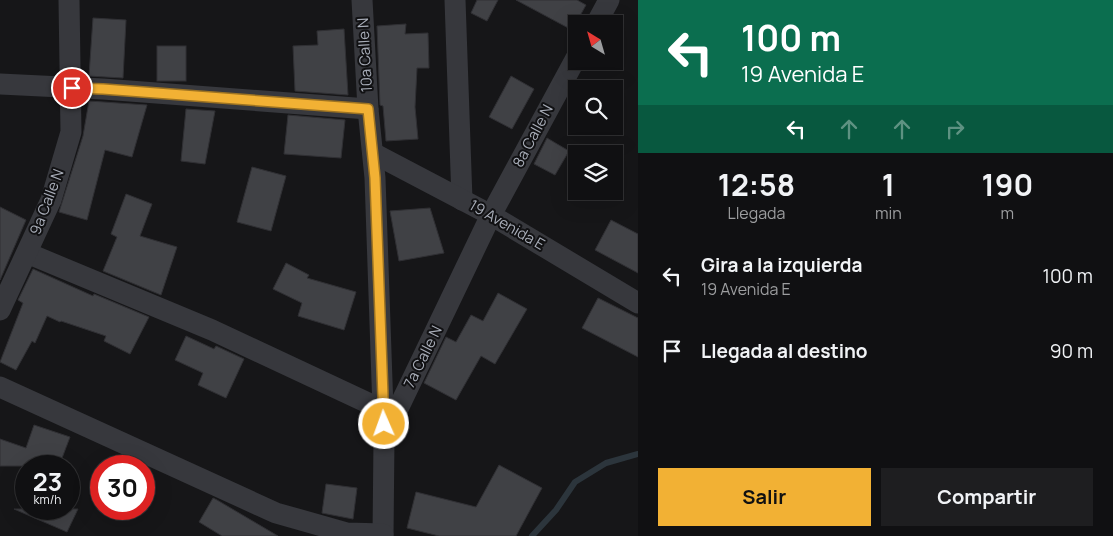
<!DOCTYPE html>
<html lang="es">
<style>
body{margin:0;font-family:Manrope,sans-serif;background:#1e1e20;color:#f1f3f6;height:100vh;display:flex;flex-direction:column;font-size:19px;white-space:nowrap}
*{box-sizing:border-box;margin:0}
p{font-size:16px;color:#9c9d9f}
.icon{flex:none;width:28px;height:28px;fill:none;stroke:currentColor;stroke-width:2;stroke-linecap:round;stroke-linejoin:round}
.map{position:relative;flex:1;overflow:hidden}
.drawer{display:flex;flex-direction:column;background:#101012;width:475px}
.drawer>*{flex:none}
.guide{background:#0b6e4f;color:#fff;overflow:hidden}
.needle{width:32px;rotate:323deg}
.controls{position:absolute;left:568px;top:15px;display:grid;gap:10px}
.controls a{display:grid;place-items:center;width:55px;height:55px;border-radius:0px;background:#101012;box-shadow:0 5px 20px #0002,0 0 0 1px #303032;font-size:25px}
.speed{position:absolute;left:15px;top:455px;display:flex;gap:10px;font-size:25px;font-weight:700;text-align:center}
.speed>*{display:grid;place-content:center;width:65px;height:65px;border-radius:50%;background:#101012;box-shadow:0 5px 20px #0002,0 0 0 1px #303032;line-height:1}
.speed small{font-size:12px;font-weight:400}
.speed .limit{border:8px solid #d22;background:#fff;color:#111}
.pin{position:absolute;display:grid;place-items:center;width:42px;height:42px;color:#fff;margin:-21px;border:2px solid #fff;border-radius:50%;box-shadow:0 1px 5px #0007}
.me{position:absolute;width:55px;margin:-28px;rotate:358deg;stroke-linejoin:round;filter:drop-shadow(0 0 4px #0008)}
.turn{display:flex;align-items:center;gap:18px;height:105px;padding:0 20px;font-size:22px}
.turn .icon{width:65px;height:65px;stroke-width:2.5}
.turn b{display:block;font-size:35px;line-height:42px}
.lanes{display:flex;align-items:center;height:48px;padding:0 20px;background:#0003;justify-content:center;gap:25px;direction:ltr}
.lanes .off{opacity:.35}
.eta{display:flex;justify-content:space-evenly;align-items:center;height:85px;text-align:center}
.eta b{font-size:30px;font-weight:700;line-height:35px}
.action{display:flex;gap:10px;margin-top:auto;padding:10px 20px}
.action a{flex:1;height:58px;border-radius:0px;background:#f2b134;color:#111;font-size:20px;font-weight:700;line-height:58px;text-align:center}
.action a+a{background:#1e1e20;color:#f1f3f6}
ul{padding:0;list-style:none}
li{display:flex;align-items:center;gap:15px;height:75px;padding:0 20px}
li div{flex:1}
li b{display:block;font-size:19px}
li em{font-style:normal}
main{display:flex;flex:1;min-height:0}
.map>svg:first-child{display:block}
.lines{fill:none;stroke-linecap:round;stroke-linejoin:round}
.stream{stroke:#2c353c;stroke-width:6}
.building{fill:#404145;stroke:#303034}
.minor{stroke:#37383d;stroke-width:21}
.route-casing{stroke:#9d7322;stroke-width:12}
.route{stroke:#f2b134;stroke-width:9}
.labels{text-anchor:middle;stroke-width:4;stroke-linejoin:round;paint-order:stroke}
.street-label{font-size:15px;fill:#a8adb8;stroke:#111113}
</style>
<main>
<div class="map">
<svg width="638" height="536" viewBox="0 0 638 536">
<rect width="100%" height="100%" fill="#161618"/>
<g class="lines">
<path class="stream" d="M532,536L556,510L575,482L606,463L638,454"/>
</g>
<g class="building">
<path d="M477,0H498L487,21L471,13Z"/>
<path d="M516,0H577L586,5L572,30Z"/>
<path d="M93,18L126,20L123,78L89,76Z"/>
<path d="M406,24L405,34L428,33L429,68H417L415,107L418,139L386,141L383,106L380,105L377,26Z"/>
<path d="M344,29L348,95L295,91L293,46L318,45L317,31Z"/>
<rect x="157" y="46" width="29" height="35"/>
<path d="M511,76L534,89L512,129L489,117Z"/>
<path d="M89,101L147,105L132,157L105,150L87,220L59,212L83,136Z"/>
<path d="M186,109L215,111L205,164L181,161Z"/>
<path d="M288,115L345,120L341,158L284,154Z"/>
<path d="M547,138L569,151L555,175L534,164Z"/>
<path d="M252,167L286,176L271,231L237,222Z"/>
<path d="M126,194L152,204L140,236L177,247L161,295L103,271L117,237L111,234Z"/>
<path d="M0,207L26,220L0,280Z"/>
<path d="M430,208L444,253L399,261L390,211Z"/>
<path d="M611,220L638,234V273L595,250Z"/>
<path d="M286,263L309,275L307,278L356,292L344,330L298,316L302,303L273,289Z"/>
<path d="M33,269L93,296L94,294L149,317L130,354L104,341L106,336L61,321L60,322L47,316L35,343L32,341L16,370L0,362L23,303L18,300Z"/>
<path d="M498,293L527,309L495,364L481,356L456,400L424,383L446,337L456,342L471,315L483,321Z"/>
<path d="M598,298L638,318V357L582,328Z"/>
<path d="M186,336L214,349L216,346L244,359L226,398L198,385L203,373L175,360Z"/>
<path d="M34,425L70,437L59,466H0V439L26,448Z"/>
<path d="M499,465L542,488L516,536H439L407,528L416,492L476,507Z"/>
<path d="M326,484L357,488L353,519L322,513Z"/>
<path d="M213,498L217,500L278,536H222L199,522Z"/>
<path d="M14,509H78L67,532Z"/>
</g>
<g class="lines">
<g class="minor">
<path d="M362,0L368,109L375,178L384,439L383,536"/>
<path d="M455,0L462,200"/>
<path d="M596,24L609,0"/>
<path d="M0,84L103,89L368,109"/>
<path d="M373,153L491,215L638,303"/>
<path d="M27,253L212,330L383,410"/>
<path d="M0,310L51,200L71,132L69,0"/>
<path d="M0,387L276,513L347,533L383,534"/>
<path d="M385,436L491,215L576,58"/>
</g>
</g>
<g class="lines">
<g class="route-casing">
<path id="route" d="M72,88L103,89L368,109L375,178L384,424"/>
</g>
<use href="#route" class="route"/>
</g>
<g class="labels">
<g class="street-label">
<text transform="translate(365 55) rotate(-93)" y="5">10a Calle N</text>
<text transform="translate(533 136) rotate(-62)" y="5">8a Calle N</text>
<text transform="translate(47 202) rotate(-69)" y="5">9a Calle N</text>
<text transform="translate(507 225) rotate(30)" y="5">19 Avenida E</text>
<text transform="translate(423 357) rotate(-64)" y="5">7a Calle N</text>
</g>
</g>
</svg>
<div class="controls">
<a><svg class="needle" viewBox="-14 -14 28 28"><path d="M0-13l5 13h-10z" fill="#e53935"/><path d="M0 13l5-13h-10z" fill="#9c9d9f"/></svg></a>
<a><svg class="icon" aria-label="search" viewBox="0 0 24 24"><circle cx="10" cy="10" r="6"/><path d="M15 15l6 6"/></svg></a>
<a><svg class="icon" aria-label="layers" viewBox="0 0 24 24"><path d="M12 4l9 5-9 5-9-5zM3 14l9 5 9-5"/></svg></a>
</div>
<div class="speed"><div>23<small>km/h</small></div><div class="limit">30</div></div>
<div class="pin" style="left:72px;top:88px;background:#d93025"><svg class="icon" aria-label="arrive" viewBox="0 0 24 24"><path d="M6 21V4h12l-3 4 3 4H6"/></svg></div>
<svg class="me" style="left:384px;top:424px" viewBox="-20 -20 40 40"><circle r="17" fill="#f2b134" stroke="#fff" stroke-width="3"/><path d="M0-11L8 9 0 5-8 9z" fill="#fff"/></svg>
</div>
<section class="drawer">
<div class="guide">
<div class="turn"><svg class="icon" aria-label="left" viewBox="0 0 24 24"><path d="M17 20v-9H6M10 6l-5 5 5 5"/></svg><div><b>100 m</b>19 Avenida E</div></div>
<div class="lanes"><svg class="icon" aria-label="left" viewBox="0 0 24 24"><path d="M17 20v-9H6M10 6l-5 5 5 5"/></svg><svg class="icon off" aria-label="ahead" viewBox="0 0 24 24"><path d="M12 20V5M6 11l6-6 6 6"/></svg><svg class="icon off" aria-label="ahead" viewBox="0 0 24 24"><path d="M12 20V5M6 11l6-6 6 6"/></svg><svg class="icon off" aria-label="right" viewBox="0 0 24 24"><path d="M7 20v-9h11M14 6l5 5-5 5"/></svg></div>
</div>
<div class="eta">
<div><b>12:58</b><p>Llegada</p></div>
<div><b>1</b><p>min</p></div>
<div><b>190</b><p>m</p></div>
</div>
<ul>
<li><svg class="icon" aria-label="left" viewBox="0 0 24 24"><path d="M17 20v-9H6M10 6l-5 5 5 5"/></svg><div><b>Gira a la izquierda</b><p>19 Avenida E</p></div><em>100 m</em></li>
<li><svg class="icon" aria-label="arrive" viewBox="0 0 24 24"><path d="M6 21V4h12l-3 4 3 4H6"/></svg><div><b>Llegada al destino</b></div><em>90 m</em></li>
</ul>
<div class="action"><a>Salir</a><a>Compartir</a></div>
</section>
</main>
